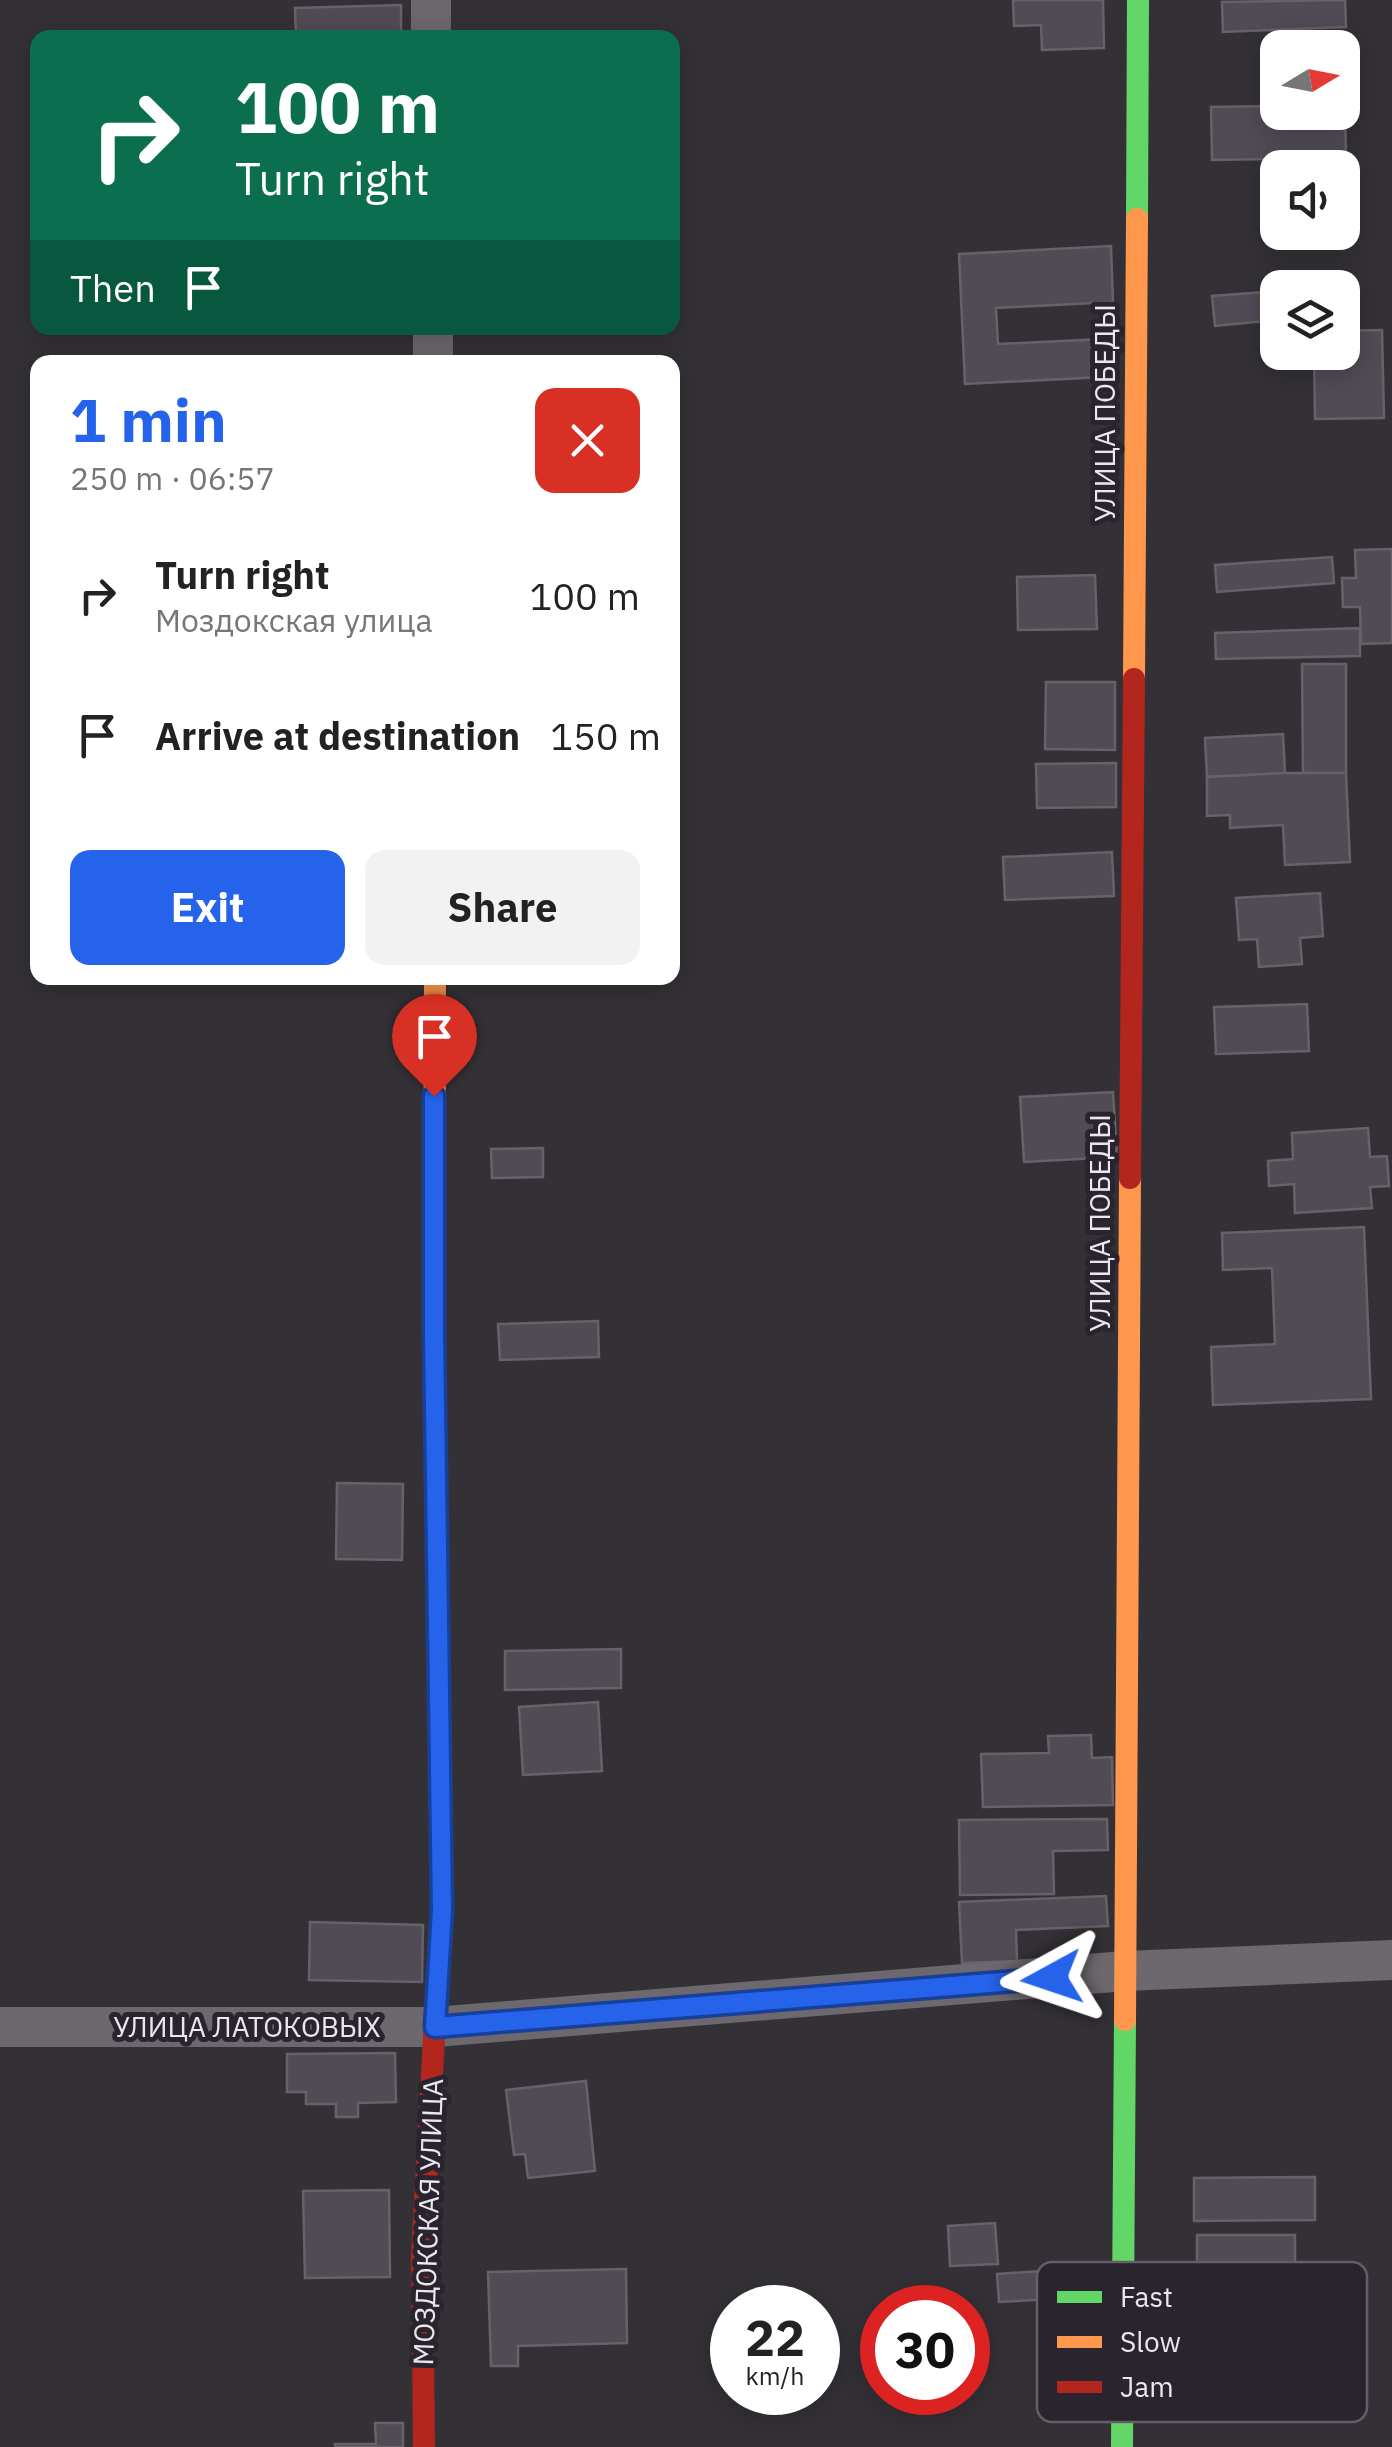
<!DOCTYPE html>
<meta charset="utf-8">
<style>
body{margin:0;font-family:"IBM Plex Sans",sans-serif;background:#f2f2f2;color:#222;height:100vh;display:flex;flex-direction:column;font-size:38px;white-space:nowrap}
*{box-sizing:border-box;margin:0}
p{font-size:32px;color:#767676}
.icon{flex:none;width:55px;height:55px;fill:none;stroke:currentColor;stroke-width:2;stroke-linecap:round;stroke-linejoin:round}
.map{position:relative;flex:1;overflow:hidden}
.panel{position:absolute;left:30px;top:355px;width:650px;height:630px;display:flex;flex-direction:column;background:#fff;border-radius:20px;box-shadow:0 5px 25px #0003}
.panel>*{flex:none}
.hud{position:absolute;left:30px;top:30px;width:650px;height:305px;border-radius:20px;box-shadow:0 5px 25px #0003;background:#0b6e4f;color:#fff;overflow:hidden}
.needle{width:65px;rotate:80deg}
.controls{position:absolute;left:1260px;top:30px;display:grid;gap:20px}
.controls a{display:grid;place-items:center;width:100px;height:100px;border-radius:20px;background:#fff;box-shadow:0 5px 25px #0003;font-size:50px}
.speed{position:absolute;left:710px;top:2285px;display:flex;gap:20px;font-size:50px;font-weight:700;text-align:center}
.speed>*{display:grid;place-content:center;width:130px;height:130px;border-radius:50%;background:#fff;box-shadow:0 5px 25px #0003;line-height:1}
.speed small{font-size:25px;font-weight:400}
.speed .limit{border:15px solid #d22;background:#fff;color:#111}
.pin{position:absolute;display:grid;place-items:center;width:85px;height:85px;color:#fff;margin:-102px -42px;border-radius:50% 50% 50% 0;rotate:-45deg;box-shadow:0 0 10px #0007}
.pin .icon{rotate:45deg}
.me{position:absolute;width:110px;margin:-55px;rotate:265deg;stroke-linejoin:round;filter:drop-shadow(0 0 8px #0008)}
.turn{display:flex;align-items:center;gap:35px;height:210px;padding:0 40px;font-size:45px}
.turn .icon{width:130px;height:130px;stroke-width:2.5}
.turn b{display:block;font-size:70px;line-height:85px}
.then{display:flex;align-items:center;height:95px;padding:0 40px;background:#0003;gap:20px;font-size:38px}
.round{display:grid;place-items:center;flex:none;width:105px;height:105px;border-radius:20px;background:#f2f2f2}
.headline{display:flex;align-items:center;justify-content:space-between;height:170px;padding:0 40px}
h1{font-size:60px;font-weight:700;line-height:75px;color:#2563eb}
.primary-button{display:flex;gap:20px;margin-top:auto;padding:20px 40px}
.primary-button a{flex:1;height:115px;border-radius:20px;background:#2563eb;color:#fff;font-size:40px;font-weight:700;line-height:115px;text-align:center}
.primary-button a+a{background:#f2f2f2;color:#222}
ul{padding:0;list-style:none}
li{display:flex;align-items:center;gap:30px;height:140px;padding:0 40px}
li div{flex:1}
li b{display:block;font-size:38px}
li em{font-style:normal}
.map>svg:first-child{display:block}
.building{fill:#504b55;stroke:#666268;stroke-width:2.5}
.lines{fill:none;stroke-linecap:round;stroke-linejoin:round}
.street{stroke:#6c686e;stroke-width:40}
.fast{stroke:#63d668;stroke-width:22}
.slow{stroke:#ff974d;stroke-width:22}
.jam{stroke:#b3261e;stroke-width:22}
.route-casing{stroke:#184099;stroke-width:25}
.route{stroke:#2563eb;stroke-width:18}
.labels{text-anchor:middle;stroke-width:10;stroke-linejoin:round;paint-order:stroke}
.street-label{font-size:28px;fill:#ebe7ee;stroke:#2a242f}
.key{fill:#2a242f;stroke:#645e68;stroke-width:2.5}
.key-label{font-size:28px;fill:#ebe7ee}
</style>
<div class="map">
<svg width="1392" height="2447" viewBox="0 0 1392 2447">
<rect width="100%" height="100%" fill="#343136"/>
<g class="building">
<path d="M1013,0H1103L1104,48L1042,50L1041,25L1014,26Z"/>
<path d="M1345,0L1346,27L1223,32L1222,2Z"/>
<path d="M401,5V38H296L295,8Z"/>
<path d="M1342,105H1345L1346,158L1212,160L1211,107L1278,106V112H1342Z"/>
<path d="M1111,246L1113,302L996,308L998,344L1102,339L1104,377L965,384L959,254Z"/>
<path d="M1353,284L1356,314L1342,315V288H1313Z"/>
<path d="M1278,291V320L1215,326L1212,296Z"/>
<path d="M1382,330L1384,418L1315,419L1314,352H1342V331Z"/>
<path d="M1392,549V643L1361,644L1360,607H1343L1342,578H1356L1355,550Z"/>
<path d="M1332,557L1334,583L1217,592L1215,565Z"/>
<path d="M1095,575L1097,629L1018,630L1017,577Z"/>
<path d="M1360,628V656L1216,659L1215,633Z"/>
<path d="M1302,664H1346V773H1303Z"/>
<path d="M1046,682H1115V750L1045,749Z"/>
<path d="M1283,734L1285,773L1207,777L1205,738Z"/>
<path d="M1116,763V807L1037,808L1036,764Z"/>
<path d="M1285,773H1346L1350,862L1285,865L1283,825L1230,828V815L1207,816V777Z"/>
<path d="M1112,852L1114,896L1005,900L1003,857Z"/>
<path d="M1320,893L1323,936L1300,938L1302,964L1259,967L1257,939L1239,940L1236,898Z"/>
<path d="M1307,1004L1309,1051L1216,1054L1214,1007Z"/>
<path d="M1113,1092L1117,1157L1024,1162L1020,1097Z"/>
<path d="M1368,1128L1370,1157L1387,1156L1389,1186L1370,1187L1372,1208L1295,1213L1294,1184L1269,1186L1268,1161L1293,1159L1292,1133Z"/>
<path d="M543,1148V1177L492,1178L491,1149Z"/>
<path d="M1364,1227L1371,1399L1213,1405L1211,1347L1275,1344L1272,1268L1223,1270L1222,1233Z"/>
<path d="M598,1321L599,1357L500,1360L498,1324Z"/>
<path d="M337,1483L403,1484L402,1560L336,1559Z"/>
<path d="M621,1649V1688L505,1690V1651Z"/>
<path d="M598,1702L602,1771L523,1775L519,1707Z"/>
<path d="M1091,1735L1092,1758L1112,1757L1113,1805L983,1807L981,1754L1049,1753L1048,1736Z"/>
<path d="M1107,1819L1108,1850L1053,1851L1054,1894L960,1895L959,1820Z"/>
<path d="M1106,1896L1108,1926L1016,1930L1017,1961L962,1963L959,1902Z"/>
<path d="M310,1922L423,1925L422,1982L309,1980Z"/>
<path d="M395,2053L396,2102L358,2103V2117H336V2104H306V2092H287V2054Z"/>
<path d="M586,2081L595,2171L528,2178L525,2154L514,2155L506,2090Z"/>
<path d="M1315,2177V2220L1194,2221V2178Z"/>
<path d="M389,2190L390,2277L305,2278L303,2191Z"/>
<path d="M995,2223L998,2264L950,2266L948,2226Z"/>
<rect x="1197" y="2235" width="98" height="58"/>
<path d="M1087,2268L1088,2297L999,2302L997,2274Z"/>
<path d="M626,2269L627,2343L518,2346V2366H491L488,2272Z"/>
<path d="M375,2423H403V2447H335V2444H376Z"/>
</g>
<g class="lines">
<g class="street">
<path d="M431,0V38"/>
<path d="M433,328V362"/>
<path d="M0,2027H435L1125,1971L1392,1960"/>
</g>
<g class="fast">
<path d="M1137,219L1138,0"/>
<path d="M1122,2447L1125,2020"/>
</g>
<g class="slow">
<path d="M1134,679L1137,219"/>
<path d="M435,978L434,1333L438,1650"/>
<path d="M1125,2020L1130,1178"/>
</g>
<g class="jam">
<path d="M1130,1178L1134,679"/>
<path d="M424,2447L422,2256L441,1910L438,1650"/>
</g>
</g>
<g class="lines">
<g class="route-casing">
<path id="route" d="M434,1096V1334L442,1910L435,2027L1052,1978"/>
</g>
<use href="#route" class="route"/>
</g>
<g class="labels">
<g class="street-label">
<text transform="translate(1105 413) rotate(-90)" y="10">УЛИЦА ПОБЕДЫ</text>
<text transform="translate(1100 1223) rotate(-90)" y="10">УЛИЦА ПОБЕДЫ</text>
<text x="247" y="2037">УЛИЦА ЛАТОКОВЫХ</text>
<text transform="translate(428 2222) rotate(-88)" y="10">МОЗДОКСКАЯ УЛИЦА</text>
</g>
</g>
<rect x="1037" y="2262" width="330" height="160" rx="15" class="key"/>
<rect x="1057" y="2291" width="45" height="12" fill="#63d668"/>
<rect x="1057" y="2336" width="45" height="12" fill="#ff974d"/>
<rect x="1057" y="2381" width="45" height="12" fill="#b3261e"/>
<g class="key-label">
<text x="1120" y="2307">Fast</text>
<text x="1120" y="2352">Slow</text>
<text x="1120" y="2397">Jam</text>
</g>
</svg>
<div class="controls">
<a><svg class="needle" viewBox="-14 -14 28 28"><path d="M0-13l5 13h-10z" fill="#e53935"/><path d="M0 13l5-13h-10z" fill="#767676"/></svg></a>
<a><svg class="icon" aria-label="sound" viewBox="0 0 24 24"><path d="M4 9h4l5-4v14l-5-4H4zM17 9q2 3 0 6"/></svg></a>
<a><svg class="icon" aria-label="layers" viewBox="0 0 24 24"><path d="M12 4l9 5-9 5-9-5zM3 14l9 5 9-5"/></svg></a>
</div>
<div class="speed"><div>22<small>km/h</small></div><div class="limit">30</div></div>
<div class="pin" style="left:434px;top:1096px;background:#d93025"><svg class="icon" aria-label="arrive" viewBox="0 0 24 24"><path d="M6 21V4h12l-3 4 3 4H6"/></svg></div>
<svg class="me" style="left:1052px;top:1978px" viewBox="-20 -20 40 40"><path d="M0-17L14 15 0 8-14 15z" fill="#2563eb" stroke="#fff" stroke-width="4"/></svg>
<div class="hud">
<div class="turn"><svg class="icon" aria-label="right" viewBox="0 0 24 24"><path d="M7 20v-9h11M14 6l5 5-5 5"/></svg><div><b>100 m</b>Turn right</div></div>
<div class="then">Then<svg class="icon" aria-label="arrive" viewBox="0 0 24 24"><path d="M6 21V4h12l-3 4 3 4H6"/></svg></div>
</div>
<section class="panel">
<div class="headline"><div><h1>1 min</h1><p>250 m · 06:57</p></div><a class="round" style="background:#d93025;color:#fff"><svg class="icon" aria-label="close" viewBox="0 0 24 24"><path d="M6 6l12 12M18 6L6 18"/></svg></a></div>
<ul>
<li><svg class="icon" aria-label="right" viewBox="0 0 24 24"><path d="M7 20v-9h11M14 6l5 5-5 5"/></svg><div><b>Turn right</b><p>Моздокская улица</p></div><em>100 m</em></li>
<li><svg class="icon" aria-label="arrive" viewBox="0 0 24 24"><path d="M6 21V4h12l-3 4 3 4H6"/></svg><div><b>Arrive at destination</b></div><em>150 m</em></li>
</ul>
<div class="primary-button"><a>Exit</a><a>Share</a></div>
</section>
</div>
